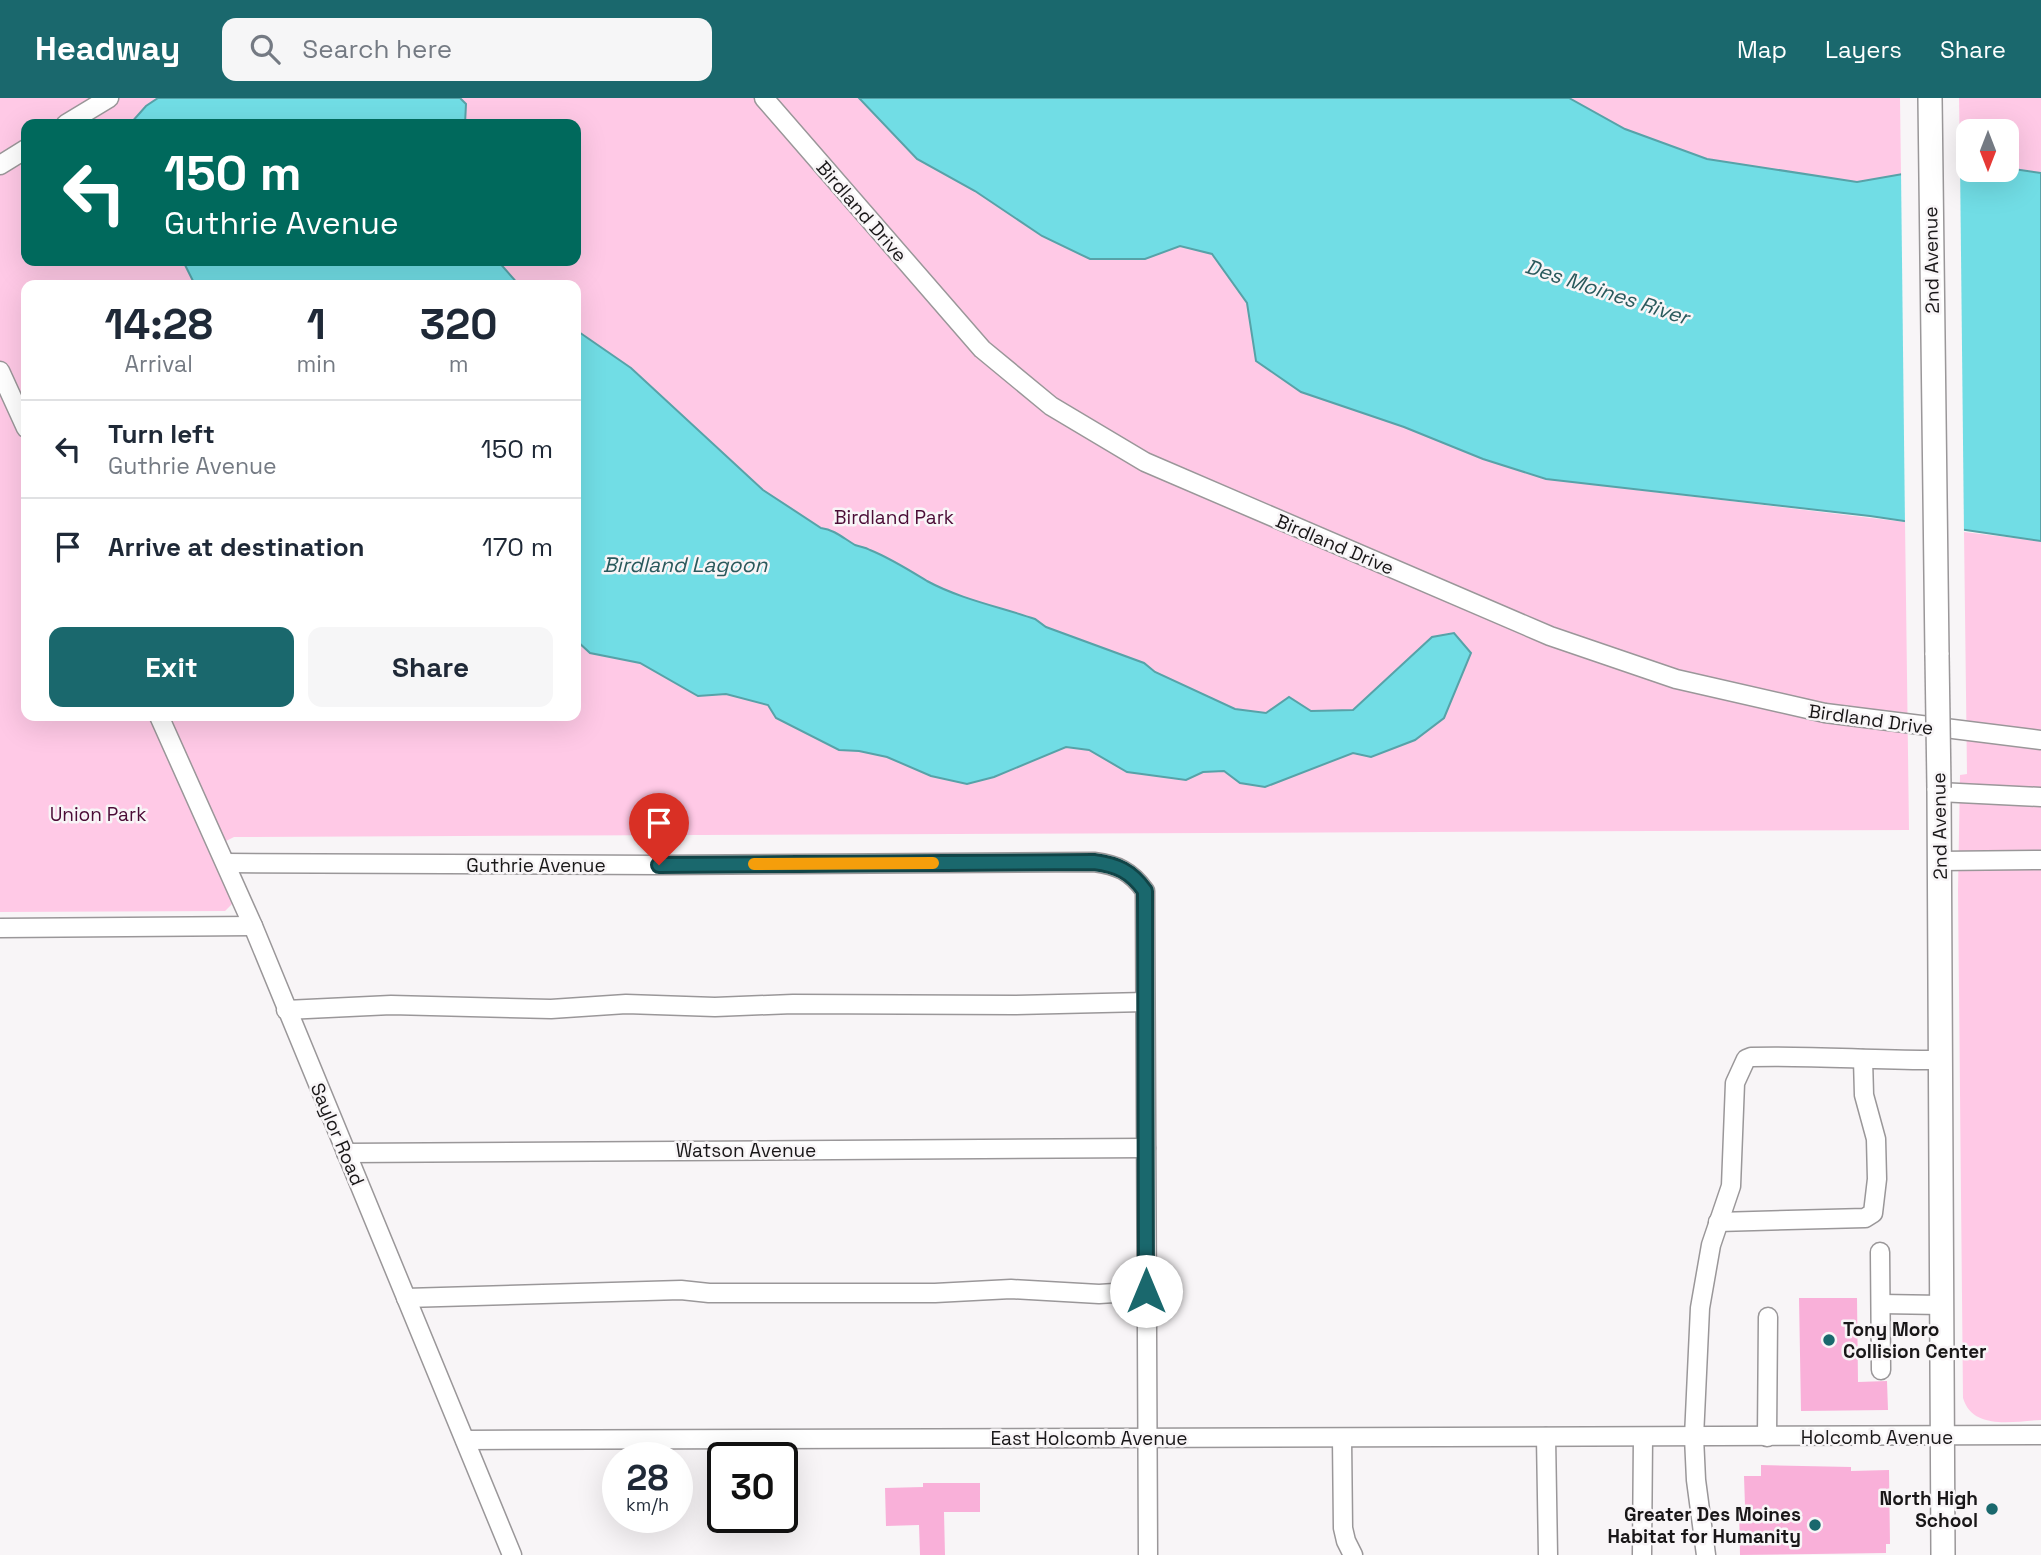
<!DOCTYPE html>
<style>
body{margin:0;font-family:"Space Grotesk",sans-serif;background:#f6f6f7;color:#1f2937;height:100vh;display:flex;flex-direction:column;font-size:26px;white-space:nowrap}
*{box-sizing:border-box;margin:0}
p{font-size:23px;color:#747a83}
.icon{flex:none;width:38px;height:38px;fill:none;stroke:currentColor;stroke-width:2;stroke-linecap:round;stroke-linejoin:round}
.map{position:relative;flex:1;overflow:hidden}
.side{position:absolute;left:21px;top:182px;width:560px;height:441px;display:flex;flex-direction:column;background:#fff;border-radius:14px;box-shadow:0 7px 28px #0002}
.side>*{flex:none}
.banner{position:absolute;left:21px;top:21px;width:560px;height:147px;border-radius:14px;box-shadow:0 7px 28px #0002;background:#00695c;color:#fff;overflow:hidden}
.needle{width:46px;rotate:180deg}
.buttons{position:absolute;left:1956px;top:21px;display:grid;gap:14px}
.buttons a{display:grid;place-items:center;width:63px;height:63px;border-radius:14px;background:#fff;box-shadow:0 7px 28px #0002;font-size:35px}
.speed{position:absolute;left:602px;top:1344px;display:flex;gap:14px;font-size:35px;font-weight:700;text-align:center}
.speed>*{display:grid;place-content:center;width:91px;height:91px;border-radius:50%;background:#fff;box-shadow:0 7px 28px #0002;line-height:1}
.speed small{font-size:18px;font-weight:400}
.speed .limit{border:4px solid #111;border-radius:10px;background:#fff;color:#111}
.pin{position:absolute;display:grid;place-items:center;width:60px;height:60px;color:#fff;margin:-72px -30px;border-radius:50% 50% 50% 0;rotate:-45deg;box-shadow:0 0 7px #0007}
.pin .icon{rotate:45deg}
.me{position:absolute;width:77px;margin:-38px;rotate:0deg;stroke-linejoin:round;filter:drop-shadow(0 0 5px #0008)}
.turn{display:flex;align-items:center;gap:24px;height:147px;padding:0 28px;font-size:32px}
.turn .icon{width:91px;height:91px;stroke-width:2.5}
.turn b{display:block;font-size:49px;line-height:60px}
.eta{display:flex;justify-content:space-evenly;align-items:center;height:119px;text-align:center}
.eta b{font-size:42px;font-weight:800;line-height:49px}
.cta{display:flex;gap:14px;margin-top:auto;padding:14px 28px}
.cta a{flex:1;height:80px;border-radius:14px;background:#1a686d;color:#fff;font-size:28px;font-weight:800;line-height:80px;text-align:center}
.cta a+a{background:#f6f6f7;color:#1f2937}
ul{padding:0;list-style:none}
li{display:flex;align-items:center;gap:21px;height:98px;padding:0 28px;border-top:2px solid #e0e1e3}
li div{flex:1}
li b{display:block;font-size:26px}
li em{font-style:normal}
header{display:flex;align-items:center;gap:42px;box-sizing:border-box;height:98px;padding:0 35px;background:#1a686d;color:#fff}
header strong{font-size:33px}
nav{display:flex;gap:38px;margin-inline-start:auto;font-size:24px}
.search{width:490px;height:63px;background:#f6f6f7;display:flex;align-items:center;gap:18px;box-sizing:border-box;padding:0 24px;border-radius:14px;color:#747a83;font-size:26px}
.map>svg:first-child{display:block}
.green{fill:#ffc9e6;fill-rule:evenodd}
.water{fill:#71dde5;stroke:#57a2a8;stroke-width:2}
.pier{fill:#f8f5f7}
.building{fill:#f9b0d9}
.lines{fill:none;stroke-linecap:round;stroke-linejoin:round}
.minor-casing{stroke:#9a9799;stroke-width:21}
.major-casing{stroke:#9a9799;stroke-width:26}
.minor{stroke:#fff;stroke-width:18}
.major{stroke:#fff;stroke-width:23}
.major-bridge-casing{stroke:#9a9799;stroke-width:26;stroke-linecap:butt}
.major-bridge{stroke:#fff;stroke-width:23}
.route-casing{stroke:#114447;stroke-width:18}
.route{stroke:#1a686d;stroke-width:12}
.slow{stroke:#f59e0b;stroke-width:12}
.poi-dot{fill:#1a686d;stroke:#f8f5f7;stroke-width:2.5}
.labels{text-anchor:middle;stroke-width:5;stroke-linejoin:round;paint-order:stroke}
.street-label{font-size:19px;fill:#191718;stroke:#f8f5f7}
.park-label{font-size:19px;fill:#4b0c36;stroke:#f8f5f7}
.poi-label{font-size:19px;font-weight:bold;fill:#191718;stroke:#f8f5f7;text-anchor:end}
.water-label{font-size:21px;font-style:italic;fill:#29595c;stroke:#f8f5f7}
</style>
<header>
<strong>Headway</strong>
<div class="search"><svg class="icon" aria-label="search" viewBox="0 0 24 24"><circle cx="10" cy="10" r="6"/><path d="M15 15l6 6"/></svg>Search here</div>
<nav><a>Map</a><a>Layers</a><a>Share</a></nav>
</header>
<div class="map">
<svg width="2041" height="1457" viewBox="0 0 2041 1457">
<rect width="100%" height="100%" fill="#f8f5f7"/>
<g class="green">
<path d="M0,0H859L918,61L975,93L1042,138L1090,161H1145L1180,148L1212,156L1247,206L1256,263L1404,329L1483,361L1546,381L1905,424L1909,732L234,739L218,747L232,800V806L225,813L0,814ZM26,26H576V163H26ZM26,187H576V618H26Z"/>
<path d="M1569,0H1900L1901,77L1857,84L1707,61L1625,31Z"/>
<path d="M1959,0H2041V75L2007,70V33H1969V66H1960Z"/>
<path d="M1964,434L2041,443V1322C2014,1323 1973,1333 1963,1300L1958,792L1960,677L1967,676Z"/>
</g>
<g class="water">
<path d="M158,0H460L466,6L465,26H130L146,8Z"/>
<path d="M859,0H1569L1625,31L1707,61L1857,84L1960,66H1969V72L2007,70L2041,75V443L1870,418L1546,381L1483,361L1404,329L1301,294L1256,263L1247,205L1212,156L1180,148L1145,161H1090L1042,138L975,93L917,61Z"/>
<path d="M183,163H498L519,187H195Z"/>
<path d="M576,232L631,270L763,392L821,430C835,432 843,440 855,447C860,449 865,449 870,452C890,460 909,472 927,483C960,501 1000,509 1035,521L1046,529L1144,565L1155,574L1235,611L1266,615L1289,599L1311,613L1353,612L1432,539L1454,535L1471,555L1444,620L1415,642L1371,659L1353,655L1265,689L1240,685L1224,673L1203,674L1186,682L1127,674L1089,652L1066,649L994,679L967,686L931,678L887,659L859,653L839,652L776,620L768,607L726,596L698,598L640,565L590,555L576,542Z"/>
</g>
<path class="pier" d="M1960,62L1964,437L1905,428L1901,73Z"/>
<g class="building">
<path d="M1799,1200H1857L1858,1284L1887,1283L1888,1312L1801,1313Z"/>
<path d="M1761,1367L1851,1369V1373L1889,1372L1890,1446H1886V1455L1740,1457L1739,1408H1745L1744,1378H1761Z"/>
<path d="M923,1385H980V1414H944L945,1457H920L919,1427L886,1428L885,1390L923,1389Z"/>
</g>
<g class="lines">
<g class="minor-casing">
<g id="minor">
<path d="M764,0L982,251L1051,308L1145,364L1550,538L1676,581L1825,615L2041,642"/>
<path d="M66,26L109,0"/>
<path d="M0,67L26,51"/>
<path d="M0,273L26,330"/>
<path d="M159,618L253,828L512,1457"/>
<path d="M1939,694L2041,699"/>
<path d="M1939,763L2041,762"/>
<path d="M226,765L659,767L1094,764C1117,767 1131,773 1145,793L1148,1457"/>
<path d="M0,830L253,828"/>
<path d="M286,912L391,907L551,911L626,906L715,909L793,906L1015,907L1145,904"/>
<path d="M346,1055L1146,1050"/>
<path d="M1718,1124L1865,1120L1873,1115L1877,1081L1876,1041L1864,997L1863,961"/>
<path d="M1880,1154L1881,1272"/>
<path d="M406,1200L681,1192L709,1195H935L1011,1191L1099,1196L1146,1193"/>
<path d="M1881,1206L1942,1207"/>
<path d="M1546,1339L1548,1457"/>
<path d="M1767,1339L1768,1219"/>
<path d="M1342,1340L1343,1430L1346,1443L1353,1457"/>
<path d="M465,1342L2041,1337"/>
<path d="M1642,1457L1643,1339"/>
<path d="M1706,1457L1696,1382L1694,1339L1700,1210L1711,1147L1731,1088L1735,985L1746,961L1751,959C1814,957 1877,963 1940,962"/>
</g>
</g>
<g class="major-casing">
<g id="major">
<path d="M1930,0L1937,557"/>
<path d="M1939,690L1943,1457"/>
</g>
</g>
<use href="#minor" class="minor"/>
<use href="#major" class="major"/>
<g class="major-bridge-casing">
<path id="major-bridge" d="M1937,557L1939,690"/>
</g>
<use href="#major-bridge" class="major-bridge"/>
</g>
<g class="lines">
<g class="route-casing">
<path id="route" d="M659,767L1094,764C1117,767 1131,773 1145,793L1146,1193"/>
</g>
<use href="#route" class="route"/>
<path class="slow" d="M754,766L933,765"/>
</g>
<g class="poi-dot">
<circle cx="1829" cy="1242" r="7"/>
<circle cx="1992" cy="1411" r="7"/>
<circle cx="1815" cy="1427" r="7"/>
</g>
<g class="labels">
<g class="street-label">
<text transform="translate(862 113) rotate(49)" y="7">Birdland Drive</text>
<text transform="translate(1931 162) rotate(-91)" y="7">2nd Avenue</text>
<text transform="translate(1335 446) rotate(23)" y="7">Birdland Drive</text>
<text transform="translate(1871 621) rotate(8)" y="7">Birdland Drive</text>
<text transform="translate(1939 728) rotate(-91)" y="7">2nd Avenue</text>
<text x="536" y="774">Guthrie Avenue</text>
<text transform="translate(338 1036) rotate(67)" y="7">Saylor Road</text>
<text x="746" y="1059">Watson Avenue</text>
<text x="1877" y="1346">Holcomb Avenue</text>
<text x="1089" y="1347">East Holcomb Avenue</text>
</g>
<g class="park-label">
<text x="894" y="426">Birdland Park</text>
<text x="98" y="723">Union Park</text>
</g>
<g class="poi-label">
<text x="1843" y="1238" text-anchor="start">Tony Moro<tspan x="1843" dy="22">Collision Center</tspan></text>
<text x="1978" y="1407">North High<tspan x="1978" dy="22">School</tspan></text>
<text x="1801" y="1423">Greater Des Moines<tspan x="1801" dy="22">Habitat for Humanity</tspan></text>
</g>
<g class="water-label">
<text transform="translate(1607 194) rotate(18)" y="7">Des Moines River</text>
<text x="685" y="474">Birdland Lagoon</text>
</g>
</g>
</svg>
<div class="buttons">
<a><svg class="needle" viewBox="-14 -14 28 28"><path d="M0-13l5 13h-10z" fill="#e53935"/><path d="M0 13l5-13h-10z" fill="#747a83"/></svg></a>
</div>
<div class="speed"><div>28<small>km/h</small></div><div class="limit">30</div></div>
<div class="pin" style="left:659px;top:767px;background:#d93025"><svg class="icon" aria-label="arrive" viewBox="0 0 24 24"><path d="M6 21V4h12l-3 4 3 4H6"/></svg></div>
<svg class="me" style="left:1146px;top:1193px" viewBox="-20 -20 40 40"><circle r="19" fill="#fff"/><path d="M0-13L10 11 0 6-10 11z" fill="#1a686d"/></svg>
<div class="banner">
<div class="turn"><svg class="icon" aria-label="left" viewBox="0 0 24 24"><path d="M17 20v-9H6M10 6l-5 5 5 5"/></svg><div><b>150 m</b>Guthrie Avenue</div></div>
</div>
<section class="side">
<div class="eta">
<div><b>14:28</b><p>Arrival</p></div>
<div><b>1</b><p>min</p></div>
<div><b>320</b><p>m</p></div>
</div>
<ul>
<li><svg class="icon" aria-label="left" viewBox="0 0 24 24"><path d="M17 20v-9H6M10 6l-5 5 5 5"/></svg><div><b>Turn left</b><p>Guthrie Avenue</p></div><em>150 m</em></li>
<li><svg class="icon" aria-label="arrive" viewBox="0 0 24 24"><path d="M6 21V4h12l-3 4 3 4H6"/></svg><div><b>Arrive at destination</b></div><em>170 m</em></li>
</ul>
<div class="cta"><a>Exit</a><a>Share</a></div>
</section>
</div>
